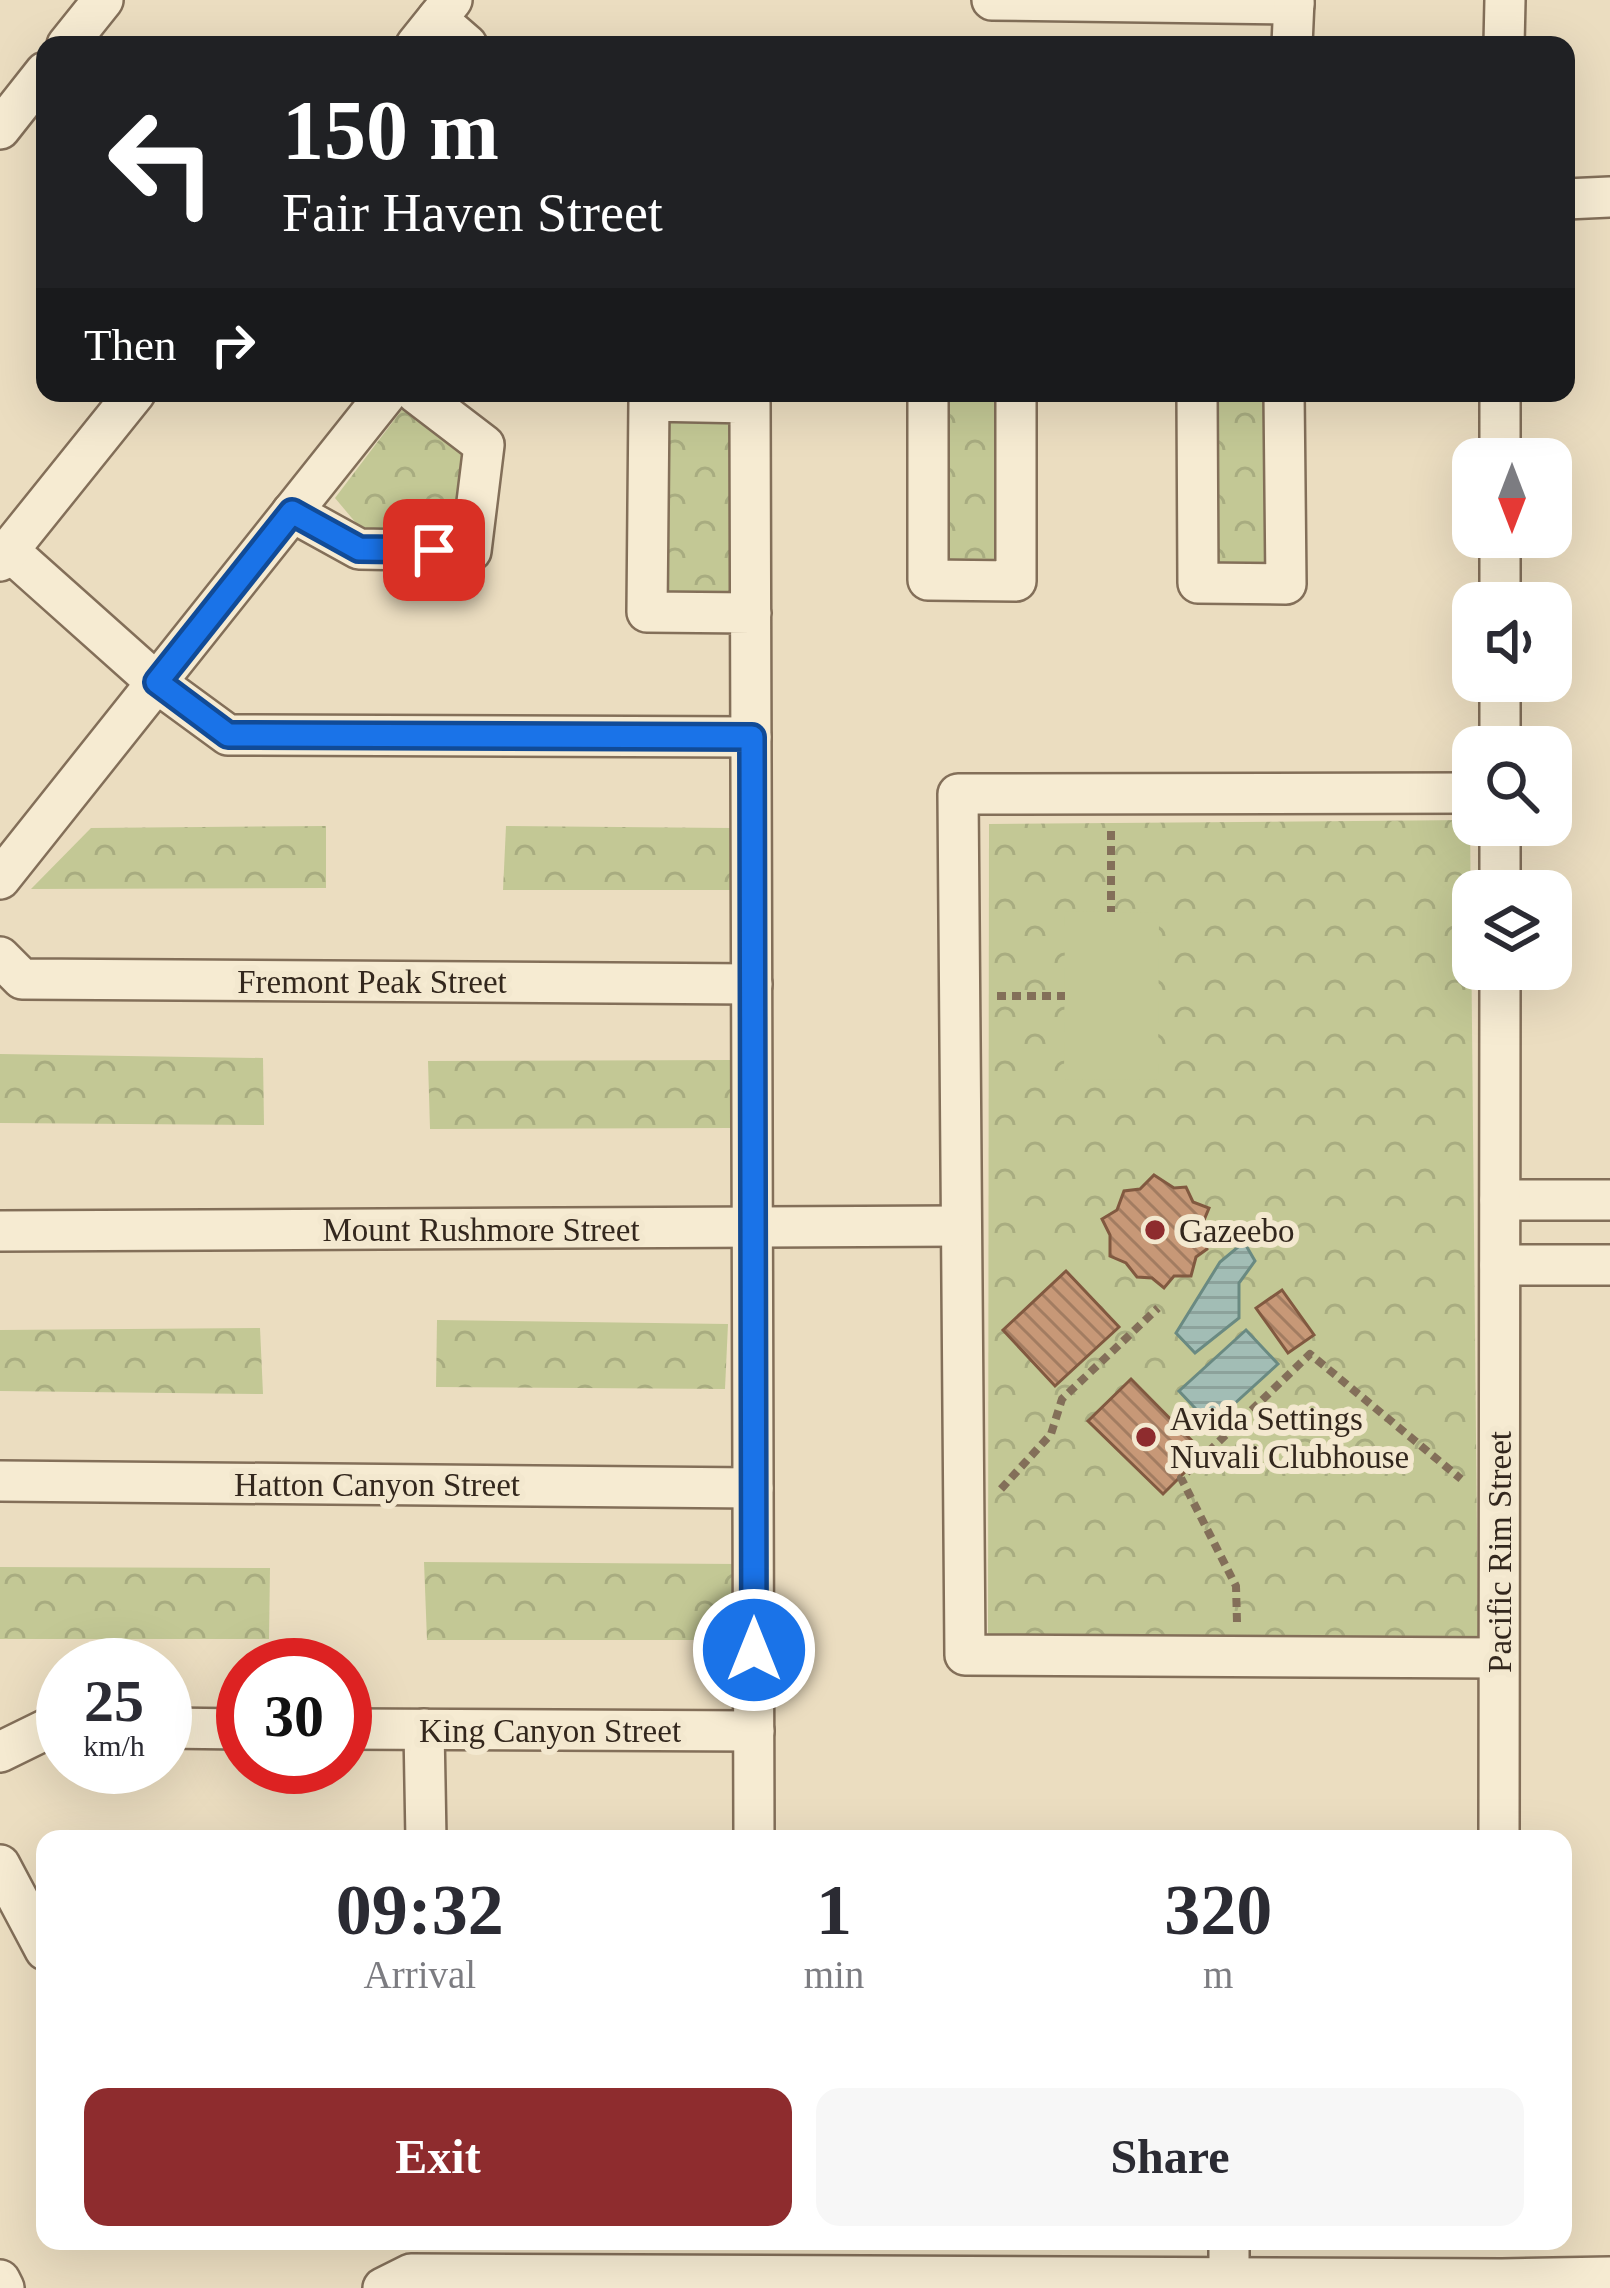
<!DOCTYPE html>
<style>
body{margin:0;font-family:Georgia,serif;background:#f7f7f7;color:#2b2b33;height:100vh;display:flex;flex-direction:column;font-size:45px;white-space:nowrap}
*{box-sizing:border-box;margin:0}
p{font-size:39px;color:#7c7c81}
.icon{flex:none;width:66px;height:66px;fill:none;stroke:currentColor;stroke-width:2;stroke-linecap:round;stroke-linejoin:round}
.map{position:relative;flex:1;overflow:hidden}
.details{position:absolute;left:36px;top:1830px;width:1536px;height:420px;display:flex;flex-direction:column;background:#fff;border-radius:24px;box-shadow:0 12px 48px #0002}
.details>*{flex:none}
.top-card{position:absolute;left:36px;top:36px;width:1539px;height:366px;border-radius:24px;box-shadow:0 12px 48px #0002;background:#202124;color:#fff;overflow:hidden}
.needle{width:78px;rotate:180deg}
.buttons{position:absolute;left:1452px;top:438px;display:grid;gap:24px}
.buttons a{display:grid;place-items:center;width:120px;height:120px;border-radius:24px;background:#fff;box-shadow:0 12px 48px #0002;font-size:60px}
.speed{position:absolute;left:36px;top:1638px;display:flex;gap:24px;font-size:60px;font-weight:700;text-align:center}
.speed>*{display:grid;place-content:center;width:156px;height:156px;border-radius:50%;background:#fff;box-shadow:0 12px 48px #0002;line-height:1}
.speed small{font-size:30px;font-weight:400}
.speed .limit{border:18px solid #d22;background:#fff;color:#111}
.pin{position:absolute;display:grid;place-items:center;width:102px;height:102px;color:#fff;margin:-51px;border-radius:24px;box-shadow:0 6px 18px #0006}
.me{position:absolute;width:132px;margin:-66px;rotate:0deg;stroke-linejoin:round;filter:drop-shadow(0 0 9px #0008)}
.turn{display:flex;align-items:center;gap:42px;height:252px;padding:0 48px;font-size:54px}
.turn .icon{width:156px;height:156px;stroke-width:2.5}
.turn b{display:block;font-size:84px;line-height:102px}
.then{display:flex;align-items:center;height:114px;padding:0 48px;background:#0003;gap:24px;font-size:45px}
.eta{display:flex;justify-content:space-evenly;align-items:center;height:204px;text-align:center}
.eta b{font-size:72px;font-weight:700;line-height:84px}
.primary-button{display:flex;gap:24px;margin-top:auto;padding:24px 48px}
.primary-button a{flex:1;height:138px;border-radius:24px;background:#8e2c2e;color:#fff;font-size:48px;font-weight:700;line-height:138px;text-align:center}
.primary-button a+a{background:#f7f7f7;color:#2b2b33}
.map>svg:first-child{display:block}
.forest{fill:url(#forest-crowns)}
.pitch{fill:#c3c895}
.water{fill:url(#water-rules);stroke:#6a8a82;stroke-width:3}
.building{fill:url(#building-back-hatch);stroke:#815940;stroke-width:3}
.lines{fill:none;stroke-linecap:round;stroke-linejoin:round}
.minor-casing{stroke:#836f59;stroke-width:44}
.path{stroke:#836f59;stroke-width:8;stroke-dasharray:9 6;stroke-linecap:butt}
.minor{stroke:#f6ebd2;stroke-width:39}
.route-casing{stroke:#114b97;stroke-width:30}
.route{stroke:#1a73e8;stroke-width:21}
.poi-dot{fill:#8e2c2e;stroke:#f3e8cf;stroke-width:4.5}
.labels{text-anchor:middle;stroke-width:12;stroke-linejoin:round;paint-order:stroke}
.street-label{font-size:33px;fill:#33271d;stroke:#f3e8cf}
.poi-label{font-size:33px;fill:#33271d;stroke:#f3e8cf;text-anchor:start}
</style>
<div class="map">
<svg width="1610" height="2288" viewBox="0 0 1610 2288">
<defs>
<pattern id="forest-crowns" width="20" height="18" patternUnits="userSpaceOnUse" patternTransform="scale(3)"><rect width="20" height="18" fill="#c3c895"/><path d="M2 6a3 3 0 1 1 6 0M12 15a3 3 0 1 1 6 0" fill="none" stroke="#a8ac80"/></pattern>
<pattern id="water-rules" width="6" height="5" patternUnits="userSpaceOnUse" patternTransform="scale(3)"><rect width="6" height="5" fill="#a2bdb5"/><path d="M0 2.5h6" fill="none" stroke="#8ca29b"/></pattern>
<pattern id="building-back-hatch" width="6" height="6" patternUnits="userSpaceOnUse" patternTransform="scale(3)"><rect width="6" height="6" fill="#c79877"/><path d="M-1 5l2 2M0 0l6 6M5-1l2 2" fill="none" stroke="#a27c61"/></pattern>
</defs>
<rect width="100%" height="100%" fill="#ebddc0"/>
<g class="forest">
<path d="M934,393H1009L1006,571L935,573Z"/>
<path d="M1206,393H1279L1281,577L1206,576Z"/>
<path d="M404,407L469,449L457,538L361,529L335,498Z"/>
<path d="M661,418H741L740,595H658Z"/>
<path d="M1470,820L1478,1642L988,1637L989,824Z"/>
<path d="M326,826V888L31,889L91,828Z"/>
<path d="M506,826L730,828V890H503Z"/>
<path d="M0,1054L263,1058L264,1125L0,1123Z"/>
<path d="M732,1060L731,1128L430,1129L428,1061Z"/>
<path d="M437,1320L728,1324L725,1389L436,1387Z"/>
<path d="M260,1328L263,1394L0,1391V1330Z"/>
<path d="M424,1562L739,1564L733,1640H427Z"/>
<path d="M0,1567L270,1568L269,1639H0Z"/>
</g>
<path class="pitch" d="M1065,911L1159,913L1158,1080L1064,1079Z"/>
<g class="water">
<path d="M1244,1242L1255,1261L1239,1283V1318L1195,1353L1176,1333L1220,1262Z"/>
<path d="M1246,1330L1278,1364L1211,1425L1179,1391Z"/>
</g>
<g class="building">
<path d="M1154,1175L1174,1188L1186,1187L1193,1202L1209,1208L1202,1225L1207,1249L1196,1257L1191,1276H1174L1164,1288L1152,1278L1137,1277L1126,1263L1110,1256V1235L1102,1219L1117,1210L1124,1191L1140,1189Z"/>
<path d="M1066,1271L1119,1327L1055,1386L1003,1330Z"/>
<path d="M1282,1290L1314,1335L1288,1353L1256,1308Z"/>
<path d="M1131,1379L1204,1453L1163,1494L1088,1421Z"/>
</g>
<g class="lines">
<g class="minor-casing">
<g id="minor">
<path d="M992,0L1294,4"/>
<path d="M437,19L467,45"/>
<path d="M67,45L103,0"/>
<path d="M416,45L452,0"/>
<path d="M1292,45L1294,0"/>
<path d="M1504,45L1505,0"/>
<path d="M0,129L45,72"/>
<path d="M1566,199L1610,197"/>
<path d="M928,393V580L1016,581V393"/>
<path d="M1197,393L1198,583L1286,584L1284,393"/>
<path d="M1500,393V459"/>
<path d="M292,512L359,549L471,551L484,445L416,393"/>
<path d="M1500,537V603"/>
<path d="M8,550L157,683L228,735L751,737"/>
<path d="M0,561L135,393"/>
<path d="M751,613L647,612L649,401L750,403L754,1839"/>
<path d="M1500,681V747"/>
<path d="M1473,793L958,794L965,1655L1498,1658"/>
<path d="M1500,825V891"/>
<path d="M0,879L387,393"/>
<path d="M0,957L22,979L752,984"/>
<path d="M1500,1200H1610"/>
<path d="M0,1231L961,1226"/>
<path d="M1500,1265H1610"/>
<path d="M0,1481L753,1488"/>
<path d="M165,1728L243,1729"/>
<path d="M345,1729L754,1731"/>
<path d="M424,1729L426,1839"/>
<path d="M0,1752L49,1728H63"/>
<path d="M1499,1839L1500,969"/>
<path d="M0,1865L45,1950"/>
<path d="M1229,2278V2241"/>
<path d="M0,2280L4,2288"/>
<path d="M383,2288L411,2274L1502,2279L1610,2277"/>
</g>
</g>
<g class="path">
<path d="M1111,831V912"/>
<path d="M997,996H1065"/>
<path d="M1001,1489L1051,1434L1062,1399L1158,1308"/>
<path d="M1237,1622L1236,1586L1181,1478L1310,1354L1461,1479"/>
</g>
<use href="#minor" class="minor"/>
</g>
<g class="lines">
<g class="route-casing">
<path id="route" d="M434,550L359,549L292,512L157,682L228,735L752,737L754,1650"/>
</g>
<use href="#route" class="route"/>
</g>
<g class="poi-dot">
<circle cx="1155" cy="1230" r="12"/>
<circle cx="1146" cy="1437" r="12"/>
</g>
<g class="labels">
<g class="street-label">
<text x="372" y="993">Fremont Peak Street</text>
<text x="481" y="1241">Mount Rushmore Street</text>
<text x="377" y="1496">Hatton Canyon Street</text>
<text transform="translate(1499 1552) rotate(-90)" y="12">Pacific Rim Street</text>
<text x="550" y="1742">King Canyon Street</text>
</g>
<g class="poi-label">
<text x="1179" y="1242">Gazeebo</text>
<text x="1170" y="1430">Avida Settings<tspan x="1170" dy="38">Nuvali Clubhouse</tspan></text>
</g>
</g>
</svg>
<div class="buttons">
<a><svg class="needle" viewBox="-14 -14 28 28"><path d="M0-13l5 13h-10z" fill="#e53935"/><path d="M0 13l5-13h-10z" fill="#7c7c81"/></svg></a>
<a><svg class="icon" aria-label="sound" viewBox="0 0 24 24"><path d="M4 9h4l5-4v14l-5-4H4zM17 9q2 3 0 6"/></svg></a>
<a><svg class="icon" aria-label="search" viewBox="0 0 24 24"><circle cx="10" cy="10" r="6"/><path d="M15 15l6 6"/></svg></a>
<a><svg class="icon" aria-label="layers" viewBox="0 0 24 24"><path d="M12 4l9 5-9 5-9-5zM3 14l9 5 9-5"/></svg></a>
</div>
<div class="speed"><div>25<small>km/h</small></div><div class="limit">30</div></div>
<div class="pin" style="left:434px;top:550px;background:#d93025"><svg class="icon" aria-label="arrive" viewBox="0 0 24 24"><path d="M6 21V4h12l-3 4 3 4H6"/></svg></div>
<svg class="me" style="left:754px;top:1650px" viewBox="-20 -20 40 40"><circle r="17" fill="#1a73e8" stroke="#fff" stroke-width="3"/><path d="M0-11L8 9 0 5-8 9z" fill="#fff"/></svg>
<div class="top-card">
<div class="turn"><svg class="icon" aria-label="left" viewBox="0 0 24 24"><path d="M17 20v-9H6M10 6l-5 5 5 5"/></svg><div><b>150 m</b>Fair Haven Street</div></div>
<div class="then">Then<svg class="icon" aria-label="right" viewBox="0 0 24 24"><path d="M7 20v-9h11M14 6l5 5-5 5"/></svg></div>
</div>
<section class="details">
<div class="eta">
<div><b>09:32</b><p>Arrival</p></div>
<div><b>1</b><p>min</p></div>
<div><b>320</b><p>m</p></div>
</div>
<div class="primary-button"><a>Exit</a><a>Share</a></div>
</section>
</div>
